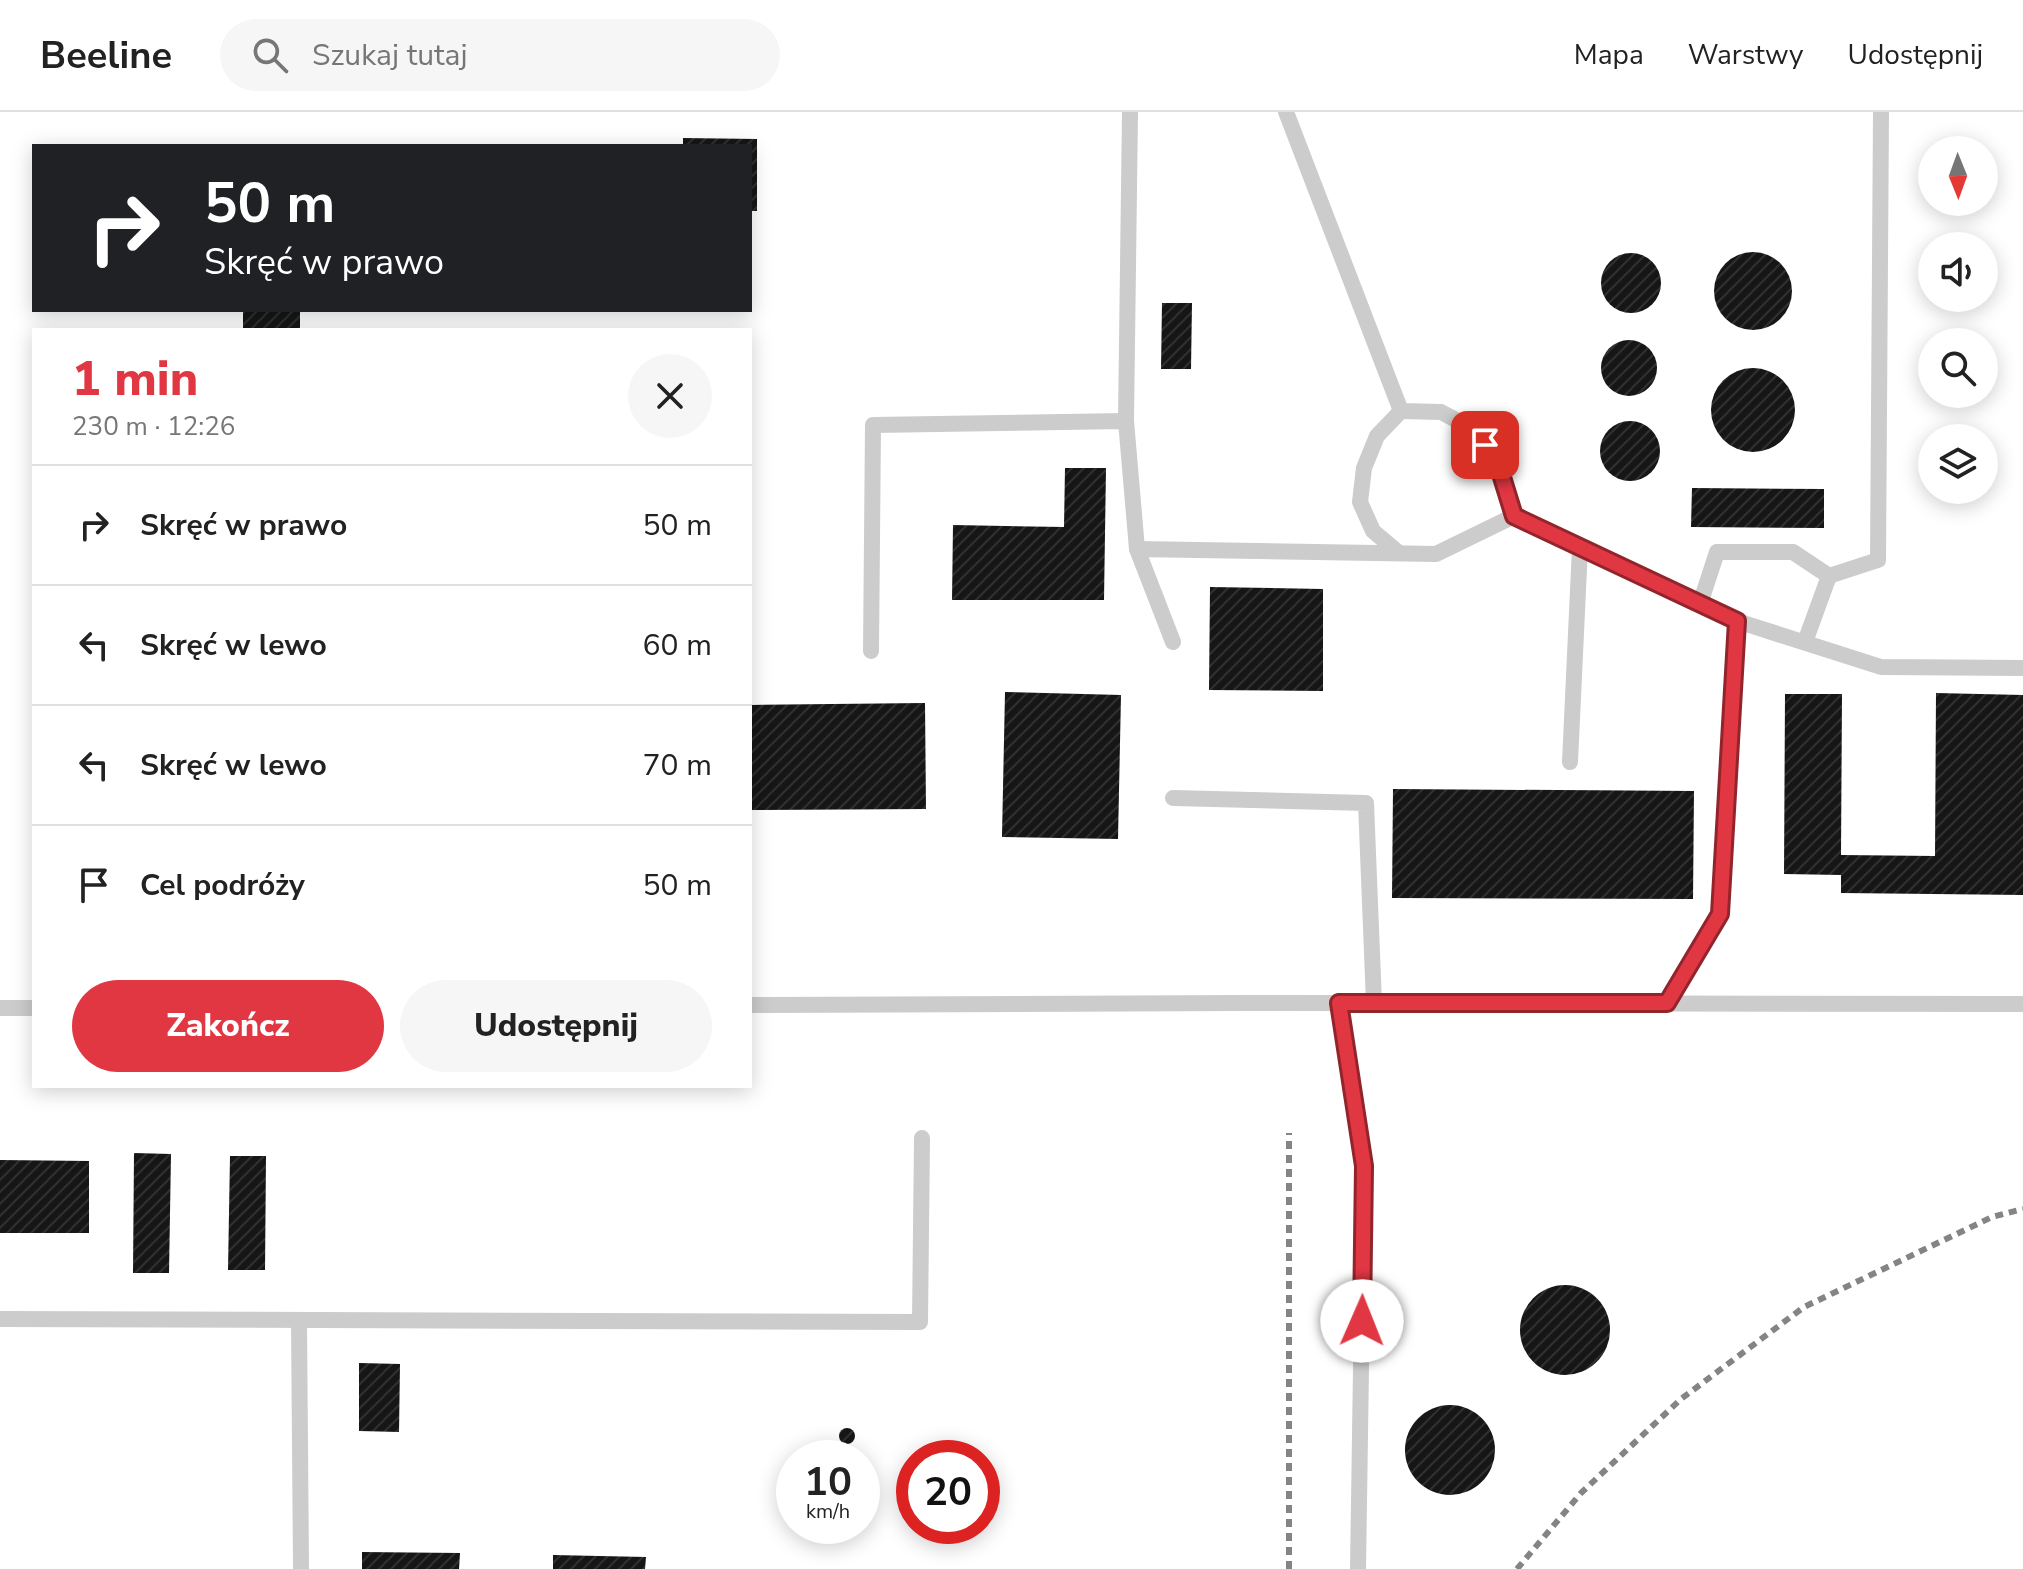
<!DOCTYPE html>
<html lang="pl">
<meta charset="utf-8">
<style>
body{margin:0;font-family:"Nunito Sans",sans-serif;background:#f6f6f6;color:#222;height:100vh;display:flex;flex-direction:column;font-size:30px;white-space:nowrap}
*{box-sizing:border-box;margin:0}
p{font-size:26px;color:#767676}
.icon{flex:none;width:44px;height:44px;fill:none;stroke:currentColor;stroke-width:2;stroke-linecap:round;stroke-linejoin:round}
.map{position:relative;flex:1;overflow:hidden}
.sheet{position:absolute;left:32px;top:216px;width:720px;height:760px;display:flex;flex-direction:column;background:#fff;border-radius:0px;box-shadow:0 4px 20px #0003}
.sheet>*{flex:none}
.banner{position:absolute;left:32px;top:32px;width:720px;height:168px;border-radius:0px;box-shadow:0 4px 20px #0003;background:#202124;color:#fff;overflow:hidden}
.needle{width:52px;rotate:179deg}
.fabs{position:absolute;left:1918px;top:24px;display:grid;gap:16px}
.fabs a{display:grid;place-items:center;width:80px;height:80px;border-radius:50%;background:#fff;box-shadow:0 4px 20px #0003;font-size:40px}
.speed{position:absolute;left:776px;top:1328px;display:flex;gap:16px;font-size:40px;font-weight:700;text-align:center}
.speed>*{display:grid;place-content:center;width:104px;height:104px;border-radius:50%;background:#fff;box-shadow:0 4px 20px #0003;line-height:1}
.speed small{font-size:20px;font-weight:400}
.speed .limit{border:12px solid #d22;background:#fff;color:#111}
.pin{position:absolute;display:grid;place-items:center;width:68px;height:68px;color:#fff;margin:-34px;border-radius:16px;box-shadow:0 4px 12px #0006}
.me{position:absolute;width:88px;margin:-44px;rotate:1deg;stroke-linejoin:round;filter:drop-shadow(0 0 6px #0008)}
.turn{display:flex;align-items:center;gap:28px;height:168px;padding:0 40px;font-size:36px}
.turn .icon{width:104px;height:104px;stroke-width:2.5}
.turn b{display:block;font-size:56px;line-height:68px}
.round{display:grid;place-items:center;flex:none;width:84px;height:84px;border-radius:42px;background:#f6f6f6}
.summary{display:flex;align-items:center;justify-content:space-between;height:136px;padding:0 40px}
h1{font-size:48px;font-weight:800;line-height:60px;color:#e03743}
.primary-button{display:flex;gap:16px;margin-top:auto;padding:16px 40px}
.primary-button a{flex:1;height:92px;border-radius:48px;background:#e03743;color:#fff;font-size:32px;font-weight:800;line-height:92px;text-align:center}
.primary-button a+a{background:#f6f6f6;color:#222}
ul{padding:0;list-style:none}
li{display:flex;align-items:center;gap:24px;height:120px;padding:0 40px;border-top:2px solid #e0e0e0}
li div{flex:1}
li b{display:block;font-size:30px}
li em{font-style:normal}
header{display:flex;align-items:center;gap:48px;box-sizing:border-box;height:112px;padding:0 40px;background:#fff;border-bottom:2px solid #e0e0e0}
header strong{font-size:38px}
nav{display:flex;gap:44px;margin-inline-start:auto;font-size:28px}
.search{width:560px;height:72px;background:#f6f6f6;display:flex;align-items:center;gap:20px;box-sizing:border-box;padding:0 28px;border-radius:44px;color:#767676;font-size:30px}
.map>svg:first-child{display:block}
.building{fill:url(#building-hatch)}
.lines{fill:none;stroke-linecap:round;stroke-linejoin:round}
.lane{stroke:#ccc;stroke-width:16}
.rail{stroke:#848484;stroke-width:6;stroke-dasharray:8 6;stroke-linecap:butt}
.route-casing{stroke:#92242c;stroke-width:20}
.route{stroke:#e03743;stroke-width:14}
</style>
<header>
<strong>Beeline</strong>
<div class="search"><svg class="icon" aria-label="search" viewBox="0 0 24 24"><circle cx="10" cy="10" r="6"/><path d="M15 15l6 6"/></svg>Szukaj tutaj</div>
<nav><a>Mapa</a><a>Warstwy</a><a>Udostępnij</a></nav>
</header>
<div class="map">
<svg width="2023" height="1457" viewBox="0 0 2023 1457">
<defs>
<pattern id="building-hatch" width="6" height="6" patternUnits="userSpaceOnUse" patternTransform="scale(2)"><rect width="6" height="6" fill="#161616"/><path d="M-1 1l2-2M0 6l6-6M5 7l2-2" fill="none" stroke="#303030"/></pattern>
</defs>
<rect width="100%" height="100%" fill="#fff"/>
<g class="building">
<path d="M683,26L757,27V99H750V34H683Z"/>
<circle cx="1753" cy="179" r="39"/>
<circle cx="1631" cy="171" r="30"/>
<path d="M1162,191H1192L1191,257H1161Z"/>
<rect x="243" y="198" width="57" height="20"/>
<circle cx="1629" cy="256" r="28"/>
<circle cx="1753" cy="298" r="42"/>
<circle cx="1630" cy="339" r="30"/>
<path d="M1065,356H1106L1104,488H952L953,413L1064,415Z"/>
<path d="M1692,376L1824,377V416L1691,415Z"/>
<path d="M1210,475L1323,477V579L1209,578Z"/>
<path d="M1005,580L1121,583L1118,727L1002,725Z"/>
<path d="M1936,581L2023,583V783L1841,781V763L1784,762L1785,582H1842L1841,743L1935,744Z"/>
<path d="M925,591L926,697L750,698V593Z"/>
<path d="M1393,677L1694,679L1693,787L1392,786Z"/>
<path d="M134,1041L171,1042L169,1161H133Z"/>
<path d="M230,1044H266L265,1158H228Z"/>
<path d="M0,1048L89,1049V1121H0Z"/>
<circle cx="1565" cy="1218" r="45"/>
<path d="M359,1251L400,1252L399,1320L359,1319Z"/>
<circle cx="1450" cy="1338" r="45"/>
<circle cx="847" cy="1324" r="8"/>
<path d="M362,1440L460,1441L459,1457H362Z"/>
<path d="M553,1443L646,1445L645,1457H553Z"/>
</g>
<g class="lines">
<g class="lane">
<path d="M1286,0L1401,299L1441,300L1473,317L1497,349L1514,404"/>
<path d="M1126,309L1130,0"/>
<path d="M1399,441L1373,419L1360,390L1364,356L1377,324L1401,299"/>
<path d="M1829,464L1878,448L1881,0"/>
<path d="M1700,492L1717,440H1793L1829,464L1805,530"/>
<path d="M1173,530L1137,437L1436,442L1514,404L1737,509"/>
<path d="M871,539L873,313L1126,309L1137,437"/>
<path d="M1570,650L1580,435"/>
<path d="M1173,686L1366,691L1374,891"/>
<path d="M1339,891L1364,1054L1358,1457"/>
<path d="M1667,891L1720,802L1737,509L1881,555L2023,556"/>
<path d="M750,893L1241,891L2023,892"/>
<path d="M0,896H34"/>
<path d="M0,1207L920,1210L922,1026"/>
<path d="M299,1209L301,1457"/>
</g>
<g class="rail">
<path d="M1289,1457V1021"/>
<path d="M1517,1457L1581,1381L1681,1287L1804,1195L1992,1105L2023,1097"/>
</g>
</g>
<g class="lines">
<g class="route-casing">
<path id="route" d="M1362,1209L1364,1054L1339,891H1667L1720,802L1737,509L1514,404L1497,349L1485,333"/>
</g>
<use href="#route" class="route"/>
</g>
</svg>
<div class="fabs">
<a><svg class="needle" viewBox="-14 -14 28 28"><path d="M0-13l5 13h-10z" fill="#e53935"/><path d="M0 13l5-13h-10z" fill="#767676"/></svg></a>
<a><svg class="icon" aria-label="sound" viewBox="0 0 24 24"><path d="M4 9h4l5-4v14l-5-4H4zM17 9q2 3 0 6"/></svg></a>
<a><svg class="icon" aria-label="search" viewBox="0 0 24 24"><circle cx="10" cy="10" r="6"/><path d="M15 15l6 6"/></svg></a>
<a><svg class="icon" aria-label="layers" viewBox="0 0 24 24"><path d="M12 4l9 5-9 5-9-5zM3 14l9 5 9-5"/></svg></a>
</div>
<div class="speed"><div>10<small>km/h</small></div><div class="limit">20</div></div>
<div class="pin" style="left:1485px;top:333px;background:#d93025"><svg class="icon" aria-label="arrive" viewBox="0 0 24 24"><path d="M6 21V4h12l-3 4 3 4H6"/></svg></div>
<svg class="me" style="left:1362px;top:1209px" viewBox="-20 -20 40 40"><circle r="19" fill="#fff"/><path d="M0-13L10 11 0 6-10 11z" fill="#e03743"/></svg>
<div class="banner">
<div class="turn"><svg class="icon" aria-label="right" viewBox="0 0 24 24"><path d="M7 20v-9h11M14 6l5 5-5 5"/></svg><div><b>50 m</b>Skręć w prawo</div></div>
</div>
<section class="sheet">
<div class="summary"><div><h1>1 min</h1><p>230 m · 12:26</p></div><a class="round"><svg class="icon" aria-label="close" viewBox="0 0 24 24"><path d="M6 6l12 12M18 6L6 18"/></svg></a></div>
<ul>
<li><svg class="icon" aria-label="right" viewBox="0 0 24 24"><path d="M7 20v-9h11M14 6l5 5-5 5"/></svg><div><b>Skręć w prawo</b></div><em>50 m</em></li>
<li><svg class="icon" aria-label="left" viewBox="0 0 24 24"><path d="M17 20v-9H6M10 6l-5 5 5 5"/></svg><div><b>Skręć w lewo</b></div><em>60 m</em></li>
<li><svg class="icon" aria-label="left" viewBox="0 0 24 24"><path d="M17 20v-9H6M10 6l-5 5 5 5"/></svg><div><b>Skręć w lewo</b></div><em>70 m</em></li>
<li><svg class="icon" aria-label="arrive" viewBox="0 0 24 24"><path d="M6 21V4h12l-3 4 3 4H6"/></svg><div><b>Cel podróży</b></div><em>50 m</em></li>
</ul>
<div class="primary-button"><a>Zakończ</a><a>Udostępnij</a></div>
</section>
</div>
